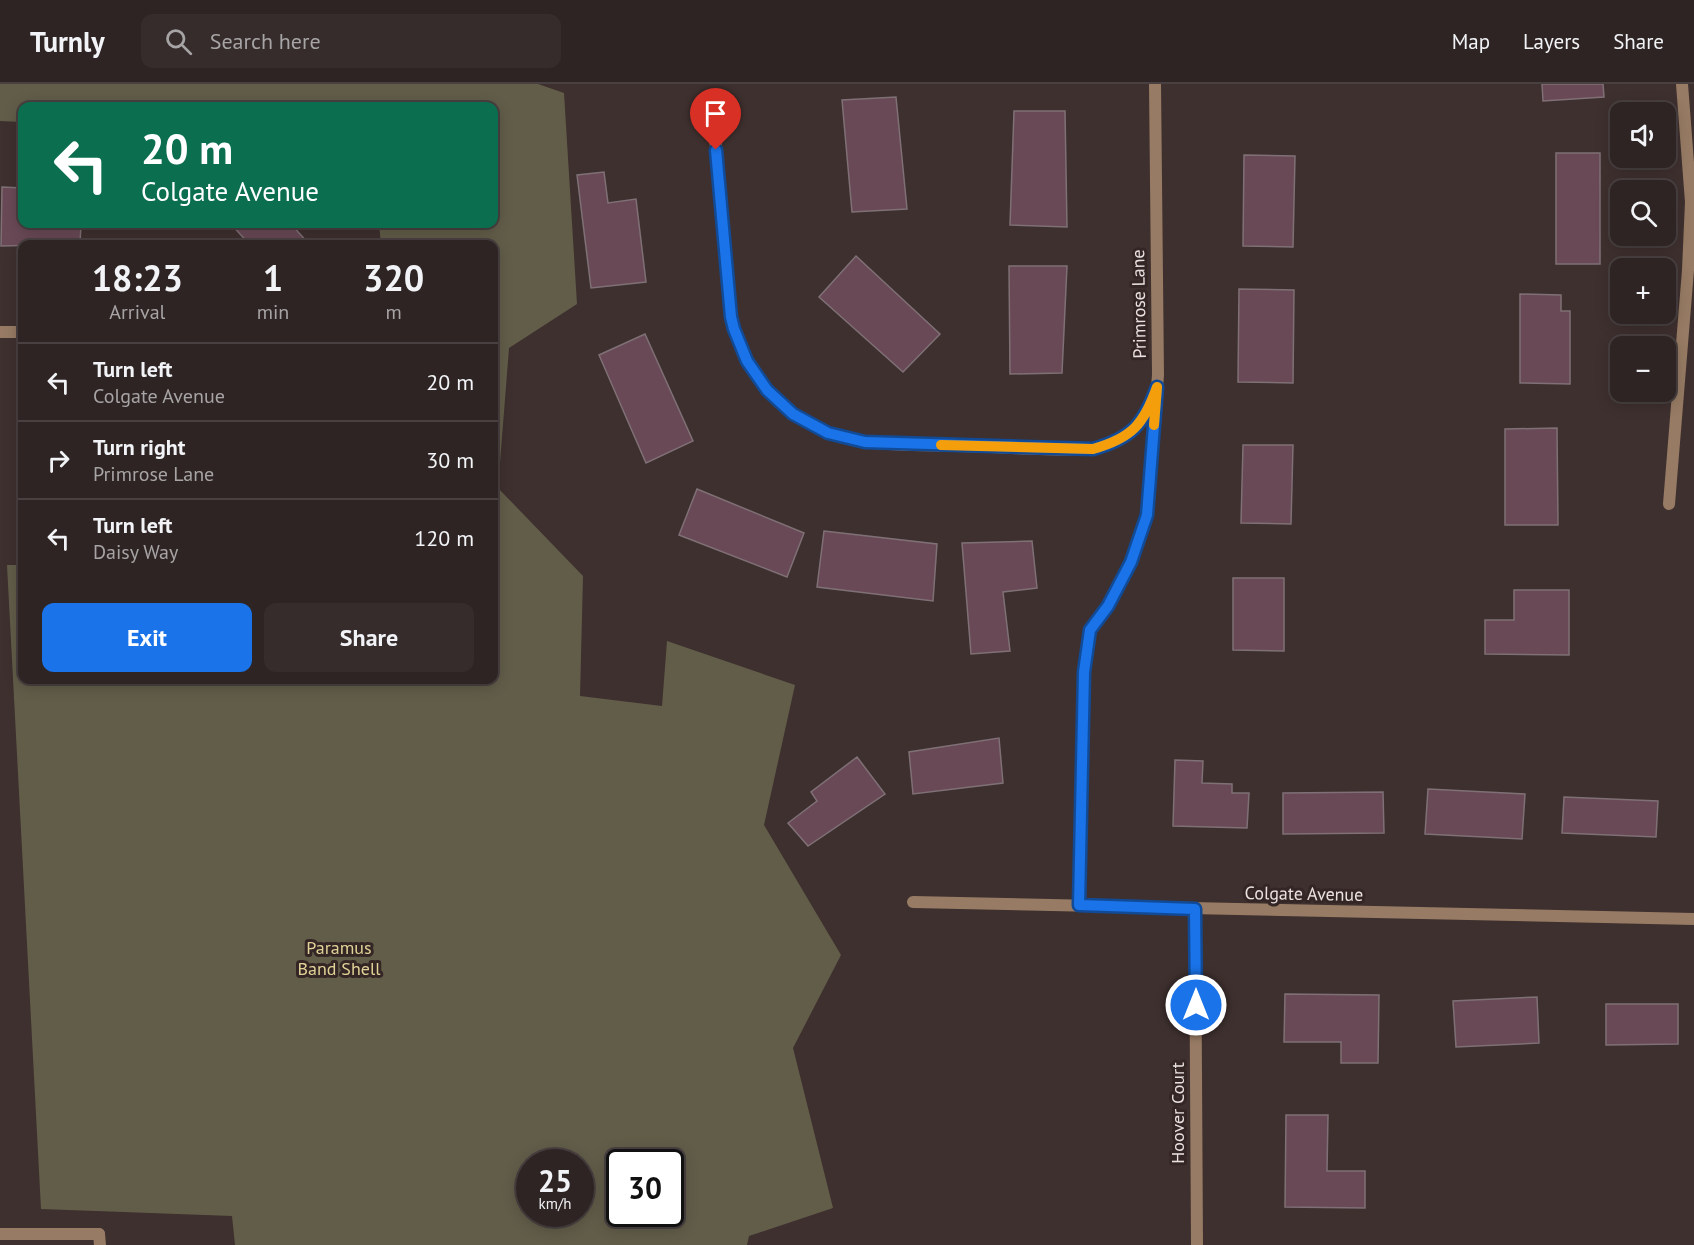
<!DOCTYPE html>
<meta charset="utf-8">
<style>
body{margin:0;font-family:"PT Sans",sans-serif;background:#362c2b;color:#f1f3f6;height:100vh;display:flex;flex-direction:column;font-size:22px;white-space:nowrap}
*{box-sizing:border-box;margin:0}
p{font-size:20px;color:#a7a4a6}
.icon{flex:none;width:33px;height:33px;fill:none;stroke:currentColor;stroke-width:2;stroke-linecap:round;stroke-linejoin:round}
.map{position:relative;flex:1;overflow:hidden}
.side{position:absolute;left:18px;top:156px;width:480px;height:444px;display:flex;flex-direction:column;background:#2e2423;border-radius:12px;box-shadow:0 3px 15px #0003,0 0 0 2px #494141}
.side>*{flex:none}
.top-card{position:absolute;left:18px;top:18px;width:480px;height:126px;border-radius:12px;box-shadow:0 3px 15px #0003,0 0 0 2px #494141;background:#0b6e4f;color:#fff;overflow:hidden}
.tools{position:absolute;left:1610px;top:18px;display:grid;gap:12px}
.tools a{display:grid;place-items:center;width:66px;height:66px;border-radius:12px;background:#2e2423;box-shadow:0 3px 15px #0003,0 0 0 2px #494141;font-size:30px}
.speed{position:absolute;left:516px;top:1065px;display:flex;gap:12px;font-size:30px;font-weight:700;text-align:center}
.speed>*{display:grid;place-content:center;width:78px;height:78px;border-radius:50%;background:#2e2423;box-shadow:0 3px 15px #0003,0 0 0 2px #494141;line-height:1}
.speed small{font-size:15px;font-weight:400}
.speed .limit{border:3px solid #111;border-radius:9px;background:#fff;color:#111}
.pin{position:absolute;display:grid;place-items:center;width:51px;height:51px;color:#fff;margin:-62px -26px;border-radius:50% 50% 50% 0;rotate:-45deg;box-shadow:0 0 6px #0007}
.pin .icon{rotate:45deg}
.me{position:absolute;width:66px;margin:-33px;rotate:0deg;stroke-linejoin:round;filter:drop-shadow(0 0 4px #0008)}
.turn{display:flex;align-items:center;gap:21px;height:126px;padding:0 24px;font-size:27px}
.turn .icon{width:78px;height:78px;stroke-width:2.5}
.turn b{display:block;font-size:42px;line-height:51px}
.eta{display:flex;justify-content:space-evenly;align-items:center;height:102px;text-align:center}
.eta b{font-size:36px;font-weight:600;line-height:42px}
.primary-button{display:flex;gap:12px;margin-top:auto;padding:12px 24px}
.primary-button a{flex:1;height:69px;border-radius:12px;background:#1a73e8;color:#fff;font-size:24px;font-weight:600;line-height:69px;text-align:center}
.primary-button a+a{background:#362c2b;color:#f1f3f6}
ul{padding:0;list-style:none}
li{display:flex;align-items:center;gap:18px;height:78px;padding:0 24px;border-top:2px solid #494141}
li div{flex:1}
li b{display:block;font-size:22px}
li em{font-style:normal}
header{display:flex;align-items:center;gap:36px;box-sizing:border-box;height:84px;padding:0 30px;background:#2e2423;border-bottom:2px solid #494141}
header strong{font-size:28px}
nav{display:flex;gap:33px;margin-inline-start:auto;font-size:21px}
.search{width:420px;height:54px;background:#362c2b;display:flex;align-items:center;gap:15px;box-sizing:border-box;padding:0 21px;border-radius:12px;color:#a7a4a6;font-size:22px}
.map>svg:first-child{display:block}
.green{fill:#625d49;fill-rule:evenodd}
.building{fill:#694956;stroke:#7f7076;stroke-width:1.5}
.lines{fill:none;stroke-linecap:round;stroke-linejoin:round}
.service{stroke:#977b64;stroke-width:12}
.minor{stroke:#977b64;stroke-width:12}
.route-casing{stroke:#114b97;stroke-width:15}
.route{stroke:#1a73e8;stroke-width:10}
.slow{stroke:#f59e0b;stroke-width:10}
.labels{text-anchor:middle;stroke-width:6;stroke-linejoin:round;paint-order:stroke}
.street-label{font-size:18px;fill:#e9e0df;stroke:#342625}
.park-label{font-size:18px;fill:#e1d297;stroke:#342625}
</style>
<header>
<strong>Turnly</strong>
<div class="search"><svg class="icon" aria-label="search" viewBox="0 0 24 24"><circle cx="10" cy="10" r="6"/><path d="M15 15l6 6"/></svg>Search here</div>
<nav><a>Map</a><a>Layers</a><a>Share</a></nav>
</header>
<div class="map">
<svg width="1694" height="1161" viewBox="0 0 1694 1161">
<rect width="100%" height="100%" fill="#3e302f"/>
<path class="green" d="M0,0H538L564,9L577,220L509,264L498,404L583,492L580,612L662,622L667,557L795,601L764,741L841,871L793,964L833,1124L749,1152L747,1161H235L232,1132L41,1125L7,481H22V596H494V160H381L379,140H494V22H22V38L0,37ZM530,1078H580V1130H530ZM620,1078H670V1130H620Z"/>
<g class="building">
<path d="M1542,0H1603L1604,13L1543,17Z"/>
<path d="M896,13L907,125L852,128L842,16Z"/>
<path d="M1014,27H1065L1067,143L1010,141Z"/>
<rect x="1556" y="69" width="44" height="111"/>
<path d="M1244,71L1295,72L1293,163L1243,162Z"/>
<path d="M604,88L608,119L636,115L646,198L591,204L577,91Z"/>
<path d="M2,103L22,104V140H81L80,160L1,162Z"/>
<path d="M231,140H291L309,160H249Z"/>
<path d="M856,172L940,250L903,288L819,213Z"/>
<path d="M1009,182H1067L1062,289L1010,290Z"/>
<path d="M1239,205L1294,206L1293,299L1238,298Z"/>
<path d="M1520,210L1561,211V227H1570V300L1520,299Z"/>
<path d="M645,250L693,357L646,379L599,271Z"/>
<path d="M20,343H22V407H18Z"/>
<path d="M1557,344L1558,441H1505V345Z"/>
<path d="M1243,361H1293L1291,440L1241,439Z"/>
<path d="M697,405L804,449L787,493L679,451Z"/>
<path d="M824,447L937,460L933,517L817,503Z"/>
<path d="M1032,457L1037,504L1003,508L1010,567L971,570L962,459Z"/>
<path d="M1233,494H1284V567L1233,566Z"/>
<path d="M1514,506H1569V571L1485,570V536H1514Z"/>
<path d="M999,654L1003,699L913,710L909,668Z"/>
<path d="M857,673L885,710L808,762L788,739L817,717L811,708Z"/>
<path d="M1175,676L1203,677L1202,699L1232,700V709H1249L1247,744L1173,742Z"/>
<path d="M1428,705L1525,710L1522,755L1425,750Z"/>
<path d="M1383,708L1384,749L1283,750V709Z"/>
<path d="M1564,713L1658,717L1656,753L1562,749Z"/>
<path d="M1285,910L1379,911L1378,979H1341V958H1284Z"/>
<path d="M1537,913L1539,959L1456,963L1453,917Z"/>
<path d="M1606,920H1678V960L1606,961Z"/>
<path d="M1286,1031H1328L1327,1087H1365V1124L1285,1123Z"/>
</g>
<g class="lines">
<path class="service" d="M99,1150L100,1161"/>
<g class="minor">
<path d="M714,42L731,233C747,299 797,349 865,358C897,362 930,361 961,362C1005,363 1050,367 1093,365C1121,357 1143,343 1153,315"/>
<path d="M0,248H22"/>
<path d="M1669,420L1688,186L1691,118L1682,0"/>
<path d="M913,818L1694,835"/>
<path d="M1079,821L1084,588L1090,546L1108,522L1131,478L1147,431L1158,291L1155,0"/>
<path d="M1195,825L1197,1161"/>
<path d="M0,1150H99"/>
</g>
</g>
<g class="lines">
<g class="route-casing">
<path id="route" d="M716,66L731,233L734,245L747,277L767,306L793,330L828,349L865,358L1093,365C1132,354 1144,340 1157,303L1147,431L1131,478L1108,522L1090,546L1084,588L1079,821L1195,825L1196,921"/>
</g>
<use href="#route" class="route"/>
<path class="slow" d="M941,361L1093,365C1132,354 1144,340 1157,303L1154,341"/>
</g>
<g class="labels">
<g class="street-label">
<text transform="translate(1139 220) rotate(-91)" y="6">Primrose Lane</text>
<text transform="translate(1304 810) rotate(1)" y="6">Colgate Avenue</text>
<text transform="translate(1178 1029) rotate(-90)" y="6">Hoover Court</text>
</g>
<g class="park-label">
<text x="339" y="870">Paramus<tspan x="339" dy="21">Band Shell</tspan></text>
</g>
</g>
</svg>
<div class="tools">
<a><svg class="icon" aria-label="sound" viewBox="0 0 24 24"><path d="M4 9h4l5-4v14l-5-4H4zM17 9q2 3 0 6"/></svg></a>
<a><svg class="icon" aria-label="search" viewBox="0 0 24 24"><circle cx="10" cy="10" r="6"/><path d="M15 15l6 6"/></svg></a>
<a>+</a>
<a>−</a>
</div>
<div class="speed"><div>25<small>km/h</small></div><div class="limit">30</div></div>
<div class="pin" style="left:716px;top:66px;background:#d93025"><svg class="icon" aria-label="arrive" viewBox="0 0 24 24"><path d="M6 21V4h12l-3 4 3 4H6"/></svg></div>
<svg class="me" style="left:1196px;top:921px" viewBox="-20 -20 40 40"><circle r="17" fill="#1a73e8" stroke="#fff" stroke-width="3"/><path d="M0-11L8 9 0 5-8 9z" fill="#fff"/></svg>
<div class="top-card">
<div class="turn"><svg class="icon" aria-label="left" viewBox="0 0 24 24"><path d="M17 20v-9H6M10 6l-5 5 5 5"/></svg><div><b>20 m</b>Colgate Avenue</div></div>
</div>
<section class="side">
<div class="eta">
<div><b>18:23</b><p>Arrival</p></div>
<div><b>1</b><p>min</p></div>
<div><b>320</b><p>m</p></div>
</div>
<ul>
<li><svg class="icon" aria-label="left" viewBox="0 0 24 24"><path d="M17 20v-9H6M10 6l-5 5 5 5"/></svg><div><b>Turn left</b><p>Colgate Avenue</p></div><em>20 m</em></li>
<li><svg class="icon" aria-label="right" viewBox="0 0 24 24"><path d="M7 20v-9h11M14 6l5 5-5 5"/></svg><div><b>Turn right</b><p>Primrose Lane</p></div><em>30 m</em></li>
<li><svg class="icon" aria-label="left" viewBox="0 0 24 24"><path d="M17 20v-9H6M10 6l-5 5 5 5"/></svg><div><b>Turn left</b><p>Daisy Way</p></div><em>120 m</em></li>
</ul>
<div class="primary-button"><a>Exit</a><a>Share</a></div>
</section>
</div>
